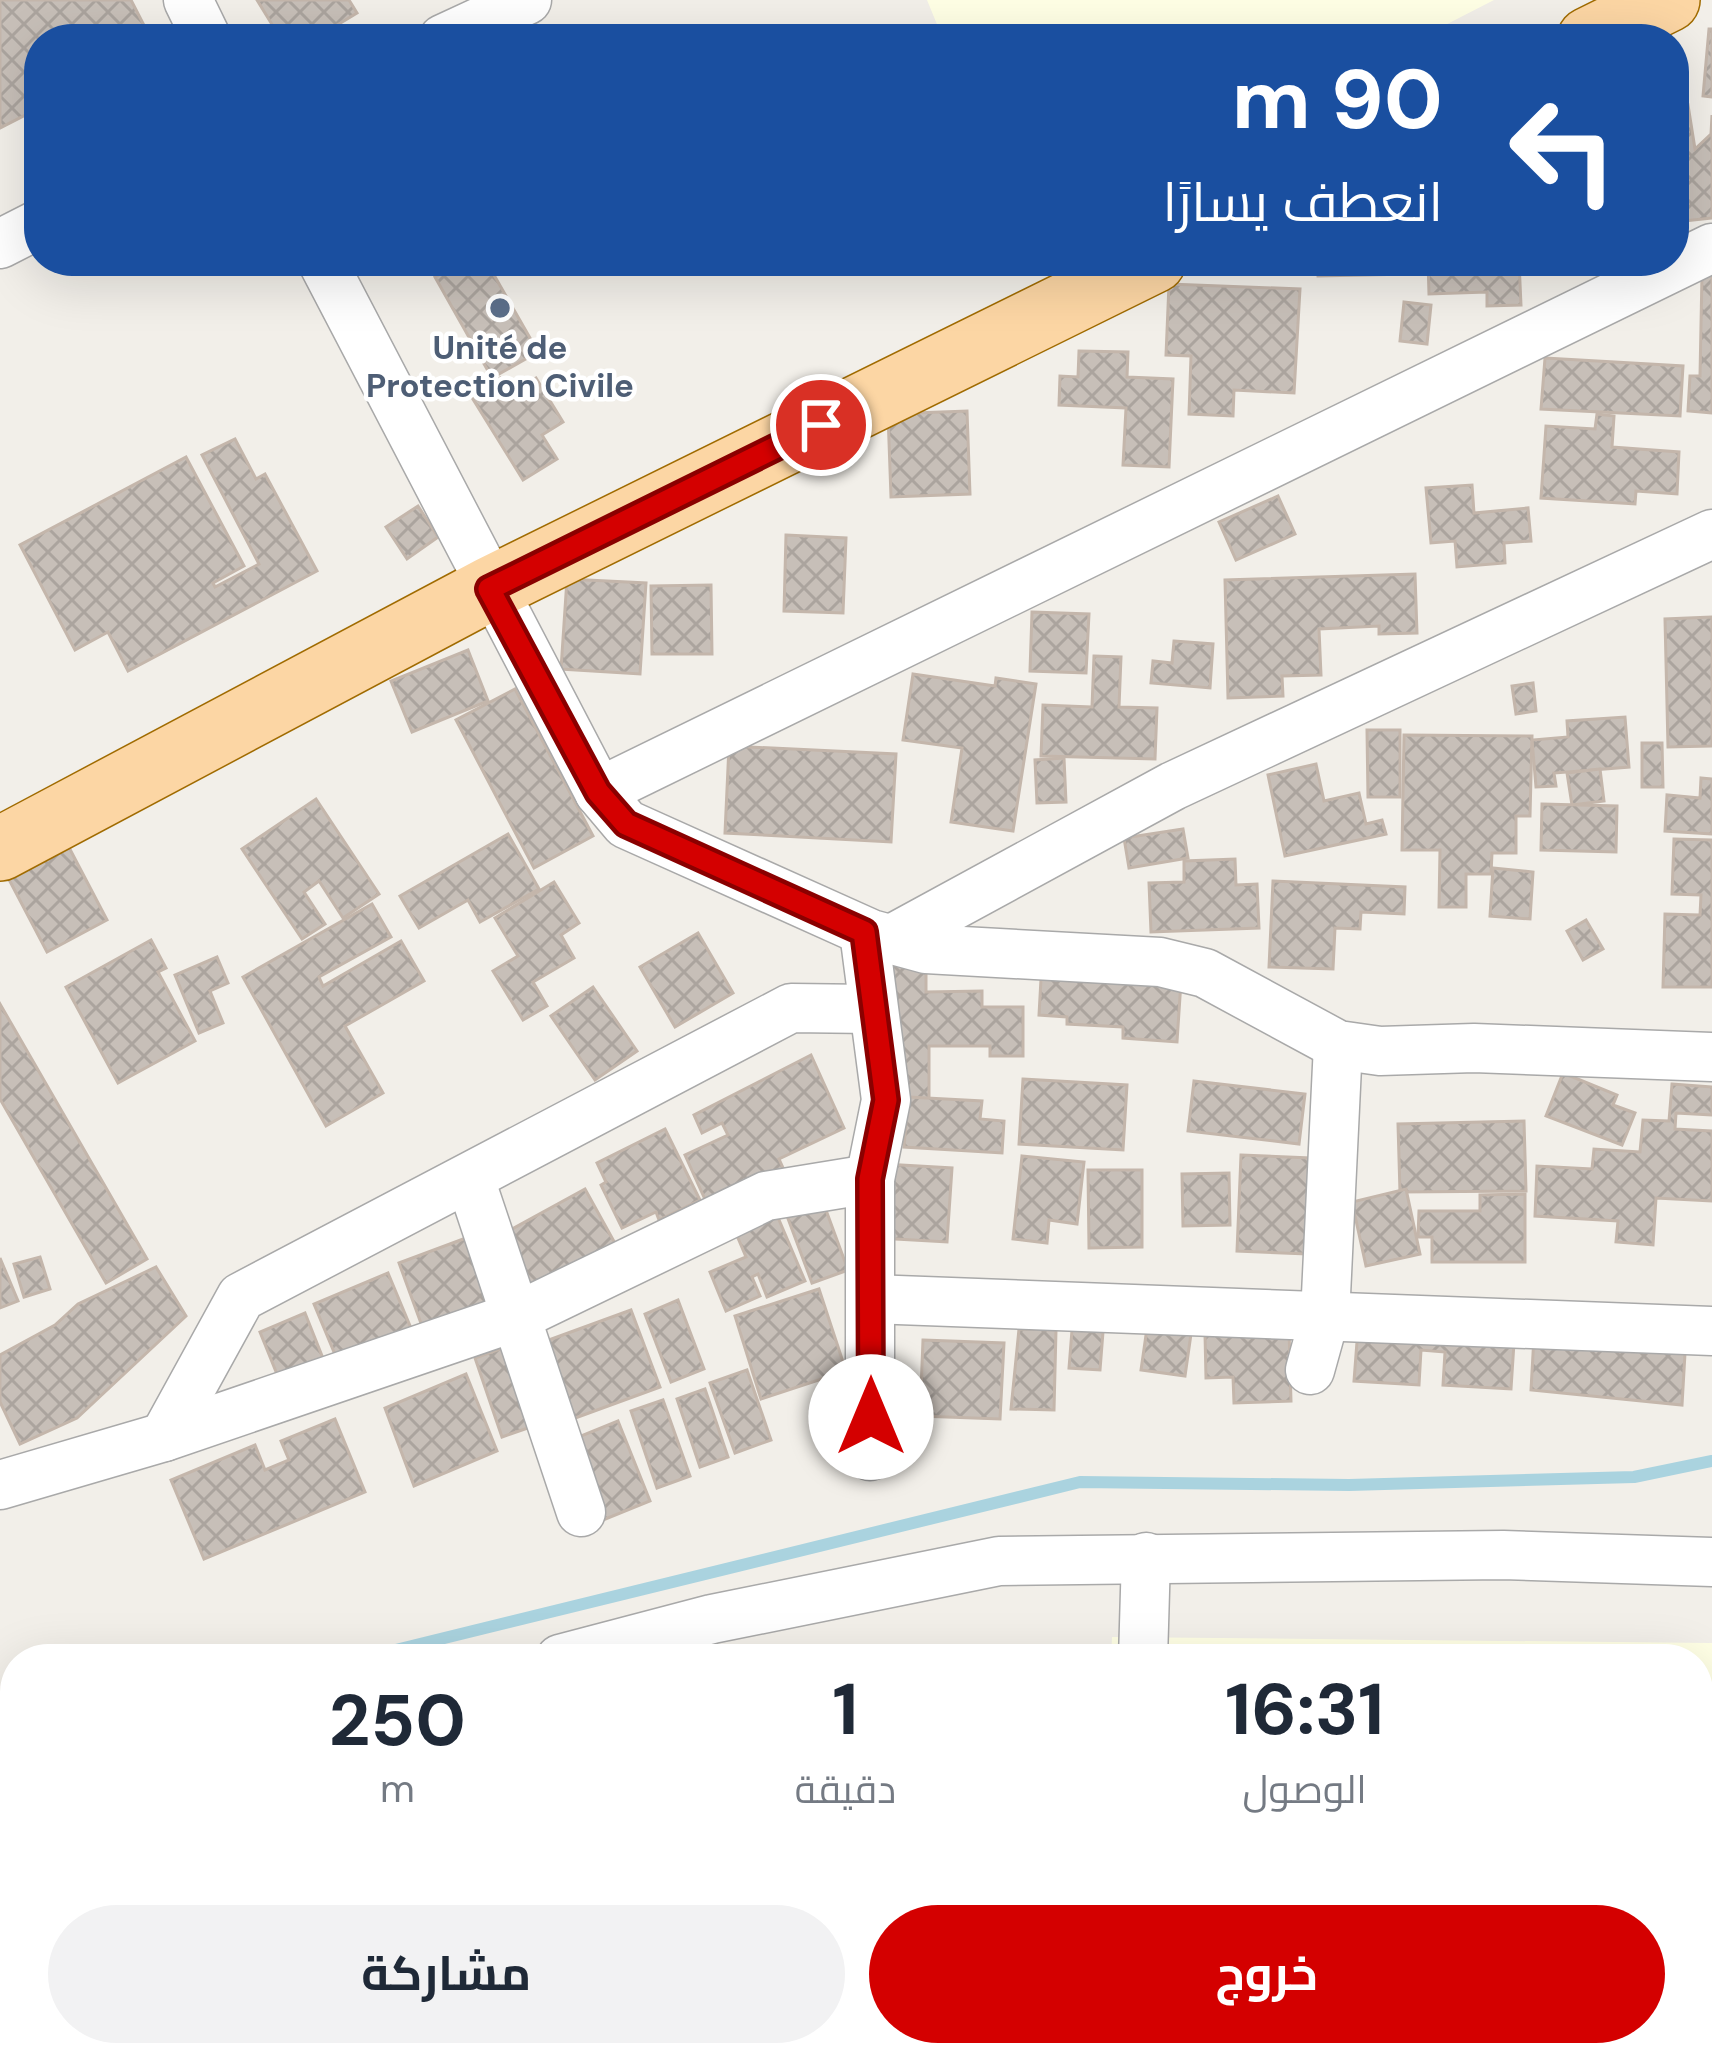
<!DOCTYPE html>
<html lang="ar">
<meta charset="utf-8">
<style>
body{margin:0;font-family:"DM Sans",Cairo,sans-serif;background:#f2f2f3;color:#1f2937;direction:rtl;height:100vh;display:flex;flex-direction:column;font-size:45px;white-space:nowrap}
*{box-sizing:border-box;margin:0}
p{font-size:39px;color:#747a83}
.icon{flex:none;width:66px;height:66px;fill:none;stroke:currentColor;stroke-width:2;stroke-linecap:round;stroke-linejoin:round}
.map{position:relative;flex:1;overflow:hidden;direction:ltr}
.sheet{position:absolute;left:0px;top:1644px;width:1713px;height:423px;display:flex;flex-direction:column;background:#fff;border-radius:48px 48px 0 0;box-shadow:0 12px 48px #0002;direction:rtl}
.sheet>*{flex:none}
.hud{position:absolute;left:24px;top:24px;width:1665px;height:252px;border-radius:48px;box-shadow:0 12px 48px #0002;direction:rtl;background:#1a4fa0;color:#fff;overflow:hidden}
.pin{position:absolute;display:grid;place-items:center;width:102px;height:102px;color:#fff;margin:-51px;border:6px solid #fff;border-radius:50%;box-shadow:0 3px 12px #0007}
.me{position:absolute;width:132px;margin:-66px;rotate:0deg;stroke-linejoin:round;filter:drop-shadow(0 0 9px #0008)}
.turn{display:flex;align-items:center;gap:42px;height:252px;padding:0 48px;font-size:54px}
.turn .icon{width:156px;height:156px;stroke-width:2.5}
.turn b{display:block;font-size:84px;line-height:102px}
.eta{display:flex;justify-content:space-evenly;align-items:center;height:204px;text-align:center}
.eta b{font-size:72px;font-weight:700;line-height:84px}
.cta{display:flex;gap:24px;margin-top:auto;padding:24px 48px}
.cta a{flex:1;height:138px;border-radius:72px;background:#d40000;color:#fff;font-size:48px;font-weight:700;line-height:138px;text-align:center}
.cta a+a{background:#f2f2f3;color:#1f2937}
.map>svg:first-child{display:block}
.education{fill:#ffffe5}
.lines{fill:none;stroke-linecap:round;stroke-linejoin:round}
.stream{stroke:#aad3df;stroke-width:12}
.building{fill:url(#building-cross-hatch);stroke:#c4b6ab;stroke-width:3}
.minor-casing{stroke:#a9a9a9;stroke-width:51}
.major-casing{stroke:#a06b00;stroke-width:66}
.minor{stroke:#fff;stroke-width:48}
.major{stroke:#fcd6a4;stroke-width:63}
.route-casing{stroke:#8a0000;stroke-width:30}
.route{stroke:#d40000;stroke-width:21}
.service-dot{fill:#5c6f8a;stroke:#fff;stroke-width:4.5}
.labels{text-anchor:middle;stroke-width:9;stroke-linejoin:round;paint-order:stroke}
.service-label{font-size:33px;font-weight:bold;fill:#4e5e75;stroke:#fff}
</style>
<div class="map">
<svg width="1712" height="2066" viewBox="0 0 1712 2066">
<defs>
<pattern id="building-cross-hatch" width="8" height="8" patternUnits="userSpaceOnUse" patternTransform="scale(3)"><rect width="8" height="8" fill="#c7bfb8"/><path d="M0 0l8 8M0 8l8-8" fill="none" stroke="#aba49e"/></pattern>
</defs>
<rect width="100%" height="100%" fill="#f2efe9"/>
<g class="education">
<path d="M927,0H1494L1418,39H943Z"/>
<path d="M1112,1637L1712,1643V2066H1095V2052H1698V1659H1111Z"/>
</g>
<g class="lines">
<path class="stream" d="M359,1659L1080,1482L1349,1485L1634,1477L1712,1461"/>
</g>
<g class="building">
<path d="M0,0H131L151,39H39V108L0,128Z"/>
<path d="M257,0H349L357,13L314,39H281Z"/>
<path d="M1709,29H1712V97L1703,96Z"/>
<path d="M1688,105L1695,149L1711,134L1712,115V218L1674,222V110Z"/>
<path d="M464,261H486L538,352L492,378L435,277Z"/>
<path d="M1317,261H1409V274L1318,276Z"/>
<path d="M1428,261H1519L1521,305L1487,306V292L1429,294Z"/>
<path d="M1702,274H1712V413L1688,411L1690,376H1700Z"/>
<path d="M1169,284L1300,289L1294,393L1234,390L1233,416L1189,414L1191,356L1166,355Z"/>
<path d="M1404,302L1431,305L1427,344L1400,341Z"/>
<path d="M1079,351L1128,352L1127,377L1173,379L1169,467L1123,465L1126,408L1059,405L1060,376L1078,377Z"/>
<path d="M1545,358L1683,366L1680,416L1541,409Z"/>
<path d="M500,378L509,394L536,378L563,422L542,435L557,459L523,480L471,396Z"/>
<path d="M967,411L970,494L891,497L888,414Z"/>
<path d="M1597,414L1614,416L1612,447L1679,452L1677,494L1636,491L1635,504L1541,498L1546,426L1595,429Z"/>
<path d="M235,439L256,479L265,474L317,571L128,671L108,632L75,650L20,545L186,457L244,566L213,583L215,587L259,564L202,455Z"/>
<path d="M1472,485L1474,513L1528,508L1531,541L1504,543L1505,563L1457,567L1455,541L1431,543L1426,488Z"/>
<path d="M1278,496L1295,534L1236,560L1219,522Z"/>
<path d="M418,506L438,537L407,559L386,527Z"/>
<path d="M786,535L846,538L843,613L784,611Z"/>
<path d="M1415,574L1417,633L1379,634V626L1319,629L1321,675L1282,676L1283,696L1228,698L1225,580Z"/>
<path d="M567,579L646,583L640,674L561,669Z"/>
<path d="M711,585L712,654H652L651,586Z"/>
<path d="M1032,612L1089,614L1086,673L1030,671Z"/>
<path d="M1712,617V746L1668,747L1665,619Z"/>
<path d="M1174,641L1213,644L1210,688L1151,683L1153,661L1172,663Z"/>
<path d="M468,650L488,701L412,732L391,681Z"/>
<path d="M1094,656L1121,657L1119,707L1157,708L1155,759L1041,756L1043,705L1092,707Z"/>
<path d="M913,674L995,686L996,678L1036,684L1013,831L951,822L962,748L903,740Z"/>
<path d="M1533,683L1536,711L1516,714L1512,686Z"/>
<path d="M515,689L593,836L534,868L456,720Z"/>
<path d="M1625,717L1629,767L1554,773L1556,786L1536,787L1532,740L1568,737L1567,721Z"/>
<path d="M1367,730H1400V797H1368Z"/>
<path d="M1404,735L1532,736L1530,816H1516V853H1492L1491,874H1466V907H1439L1440,850H1402Z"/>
<path d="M1642,743H1662L1663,787H1642Z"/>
<path d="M729,746L896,754L891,842L725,833Z"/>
<path d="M1064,758L1066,802L1037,803L1035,760Z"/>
<path d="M1316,764L1324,801L1359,793L1366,824L1382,820L1386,834L1285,856L1268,775Z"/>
<path d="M1600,769L1604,801L1572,805L1567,773Z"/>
<path d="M1701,778L1712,779V834L1665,831L1667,795L1700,798Z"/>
<path d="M316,799L379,894L343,918L319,881L304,892L325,924L302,939L242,849Z"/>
<path d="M1542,804L1617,806L1616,852L1541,850Z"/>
<path d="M1183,829L1188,858L1129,868L1124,838Z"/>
<path d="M508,834L539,889L480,922L468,900L419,928L400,896Z"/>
<path d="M63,836L107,920L47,952L3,868Z"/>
<path d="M1674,839L1712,840V987H1663L1665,914L1700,915L1701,895L1672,894Z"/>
<path d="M1235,859L1236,885L1257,884L1259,928L1151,932L1149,883L1184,882V861Z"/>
<path d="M1493,868L1533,872L1530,919L1490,916Z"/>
<path d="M1273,881L1405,887L1404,914L1361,912L1360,929L1335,928L1333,969L1269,967Z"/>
<path d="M554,882L579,923L561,935L574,958L533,982L547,1006L523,1020L493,971L518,956L495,918Z"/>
<path d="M372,904L391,937L319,977L323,986L401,941L424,981L345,1026L383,1093L326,1126L243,977Z"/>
<path d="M1586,920L1603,949L1583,960L1567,931Z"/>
<path d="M698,933L733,993L675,1027L640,967Z"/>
<path d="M151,940L166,968L158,972L195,1041L118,1083L66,987Z"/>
<path d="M891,952H926V992L982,991V1007H1023V1056H990V1046H929V1099L892,1100Z"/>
<path d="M217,957L228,983L210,991L223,1023L199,1033L175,975Z"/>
<path d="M1042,961L1182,966L1177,1042L1123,1038V1027L1067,1024V1017L1039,1015Z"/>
<path d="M593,987L637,1051L595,1080L551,1016Z"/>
<path d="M0,1004L147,1259L106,1283L0,1099Z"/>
<path d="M811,1055L844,1128L779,1159L784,1170L708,1206L685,1155L728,1135L722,1123L702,1133L694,1115Z"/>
<path d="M1563,1073L1617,1095L1613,1105L1635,1113L1622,1145L1546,1116Z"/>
<path d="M1023,1079L1127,1085L1123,1150L1019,1144Z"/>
<path d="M1194,1081L1305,1094L1299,1144L1188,1131Z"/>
<path d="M1672,1084L1712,1087V1115L1676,1113L1675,1129L1712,1131V1201L1656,1198L1653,1245L1616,1242L1618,1221L1535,1216L1537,1166L1592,1169L1594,1149L1640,1152L1643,1120L1669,1121Z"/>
<path d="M908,1097L982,1101L980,1119L1004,1121L1002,1153L904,1147Z"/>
<path d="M1524,1121L1526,1191L1400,1192L1398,1124Z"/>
<path d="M665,1129L700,1200L659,1220L656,1212L622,1228L601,1185L606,1182L597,1163Z"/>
<path d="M1241,1155L1310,1158L1306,1254L1237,1251Z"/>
<path d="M1022,1156L1084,1162L1077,1224L1049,1220L1047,1243L1013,1239Z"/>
<path d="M884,1164L952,1168L947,1242L879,1238Z"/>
<path d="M1088,1170H1142V1247L1089,1248Z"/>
<path d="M1229,1173L1230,1225L1183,1226L1182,1174Z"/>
<path d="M585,1189L617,1247L534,1292L503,1234Z"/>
<path d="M1406,1189L1420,1254L1366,1266L1352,1202Z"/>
<path d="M819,1191L848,1270L812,1283L783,1205Z"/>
<path d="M1525,1194V1262H1432V1237H1418L1419,1211H1480V1195Z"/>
<path d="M771,1201L805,1281L767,1297L758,1274L752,1277L760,1296L726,1311L710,1272L746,1257L730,1219Z"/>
<path d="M482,1232L509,1305L426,1337L399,1263Z"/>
<path d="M40,1257L50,1289L24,1297L14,1264Z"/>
<path d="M0,1258L18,1301L0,1308Z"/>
<path d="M156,1267L186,1316L77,1418L20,1444L0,1402V1355L55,1325L78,1304Z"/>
<path d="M388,1273L413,1333L339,1364L314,1304Z"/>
<path d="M819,1289L846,1371L761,1399L735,1316Z"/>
<path d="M678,1300L704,1369L671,1382L645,1314Z"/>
<path d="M1360,1302L1516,1312L1511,1389L1443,1385L1445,1352L1421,1350L1419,1385L1354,1381Z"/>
<path d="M631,1310L660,1387L567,1421L538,1344Z"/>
<path d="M305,1313L328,1371L283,1389L260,1332Z"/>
<path d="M1535,1318L1687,1319L1682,1405L1531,1390Z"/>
<path d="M1147,1328L1191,1334L1185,1376L1141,1370Z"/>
<path d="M1019,1329L1056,1330L1054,1410L1011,1409Z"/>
<path d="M1072,1330L1103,1332L1100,1370L1069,1368Z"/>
<path d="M1289,1330L1291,1401L1234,1403L1233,1377L1206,1378L1205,1334Z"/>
<path d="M923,1340L1004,1343L1000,1419L920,1416Z"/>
<path d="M517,1343L545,1422L502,1437L475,1358Z"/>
<path d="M747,1370L771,1440L735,1453L710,1383Z"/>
<path d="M466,1374L497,1451L414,1486L385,1408Z"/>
<path d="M705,1389L728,1457L700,1467L677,1399Z"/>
<path d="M663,1400L690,1476L657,1488L631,1411Z"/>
<path d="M335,1419L365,1492L204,1559L171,1480L255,1445L265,1470L289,1460L281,1441Z"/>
<path d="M618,1421L650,1501L603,1520L571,1440Z"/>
<path d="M1698,1707H1712V1778L1698,1779Z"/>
<path d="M15,1816V2030L0,1996V1823Z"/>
<path d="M1698,1884H1712V2066H1661V2052H1698Z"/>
<path d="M25,2052H92L98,2066H31Z"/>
<path d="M184,2052H302L308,2066H153Z"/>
<path d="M557,2052H638L618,2066H596L579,2057L560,2063Z"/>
</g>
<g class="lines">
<g class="minor-casing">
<g id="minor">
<path d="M188,0L207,39"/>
<path d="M443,39L527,0"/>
<path d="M0,244L39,224"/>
<path d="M322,261L599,792L626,824L871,934L926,949L1160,962L1205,973L1338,1045L1380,1051L1474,1048L1712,1057"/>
<path d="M599,792L1712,248"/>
<path d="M864,932L886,1100L870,1179V1456"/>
<path d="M890,940L1173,786L1712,534"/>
<path d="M470,1179L581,1512"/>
<path d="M871,1299L1712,1331"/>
<path d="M1310,1370L1325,1316L1338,1045"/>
<path d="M164,1437L241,1297L791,1008L872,1009"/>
<path d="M0,1485L164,1437L518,1316L766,1196L870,1179"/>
<path d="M560,1659L712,1619L999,1561L1503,1555L1712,1562"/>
<path d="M1143,1659L1146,1557"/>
<path d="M0,1775L15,1770"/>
<path d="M1132,2066V2052"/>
</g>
</g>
<g class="major-casing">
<g id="major">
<path d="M1589,39L1668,0"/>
<path d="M0,849L489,589L1154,261"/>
</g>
</g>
<use href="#minor" class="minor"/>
<use href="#major" class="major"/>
</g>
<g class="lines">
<g class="route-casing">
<path id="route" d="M821,425L489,589L598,792L626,824L864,932L886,1100L870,1179L871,1417"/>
</g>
<use href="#route" class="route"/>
</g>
<circle class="service-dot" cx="500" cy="308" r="12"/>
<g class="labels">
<g class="service-label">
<text x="500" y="359">Unité de<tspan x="500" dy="38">Protection Civile</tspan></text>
</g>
</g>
</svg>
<div class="pin" style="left:821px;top:425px;background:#d93025"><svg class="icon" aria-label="arrive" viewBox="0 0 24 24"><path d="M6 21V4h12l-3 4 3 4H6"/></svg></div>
<svg class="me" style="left:871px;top:1417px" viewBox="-20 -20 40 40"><circle r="19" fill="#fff"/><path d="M0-13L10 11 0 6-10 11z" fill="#d40000"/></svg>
<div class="hud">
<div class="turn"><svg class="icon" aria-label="left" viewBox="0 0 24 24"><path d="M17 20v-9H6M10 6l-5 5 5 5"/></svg><div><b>90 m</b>انعطف يسارًا</div></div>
</div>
<section class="sheet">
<div class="eta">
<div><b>16:31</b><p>الوصول</p></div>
<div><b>1</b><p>دقيقة</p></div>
<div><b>250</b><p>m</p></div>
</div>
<div class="cta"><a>خروج</a><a>مشاركة</a></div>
</section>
</div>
